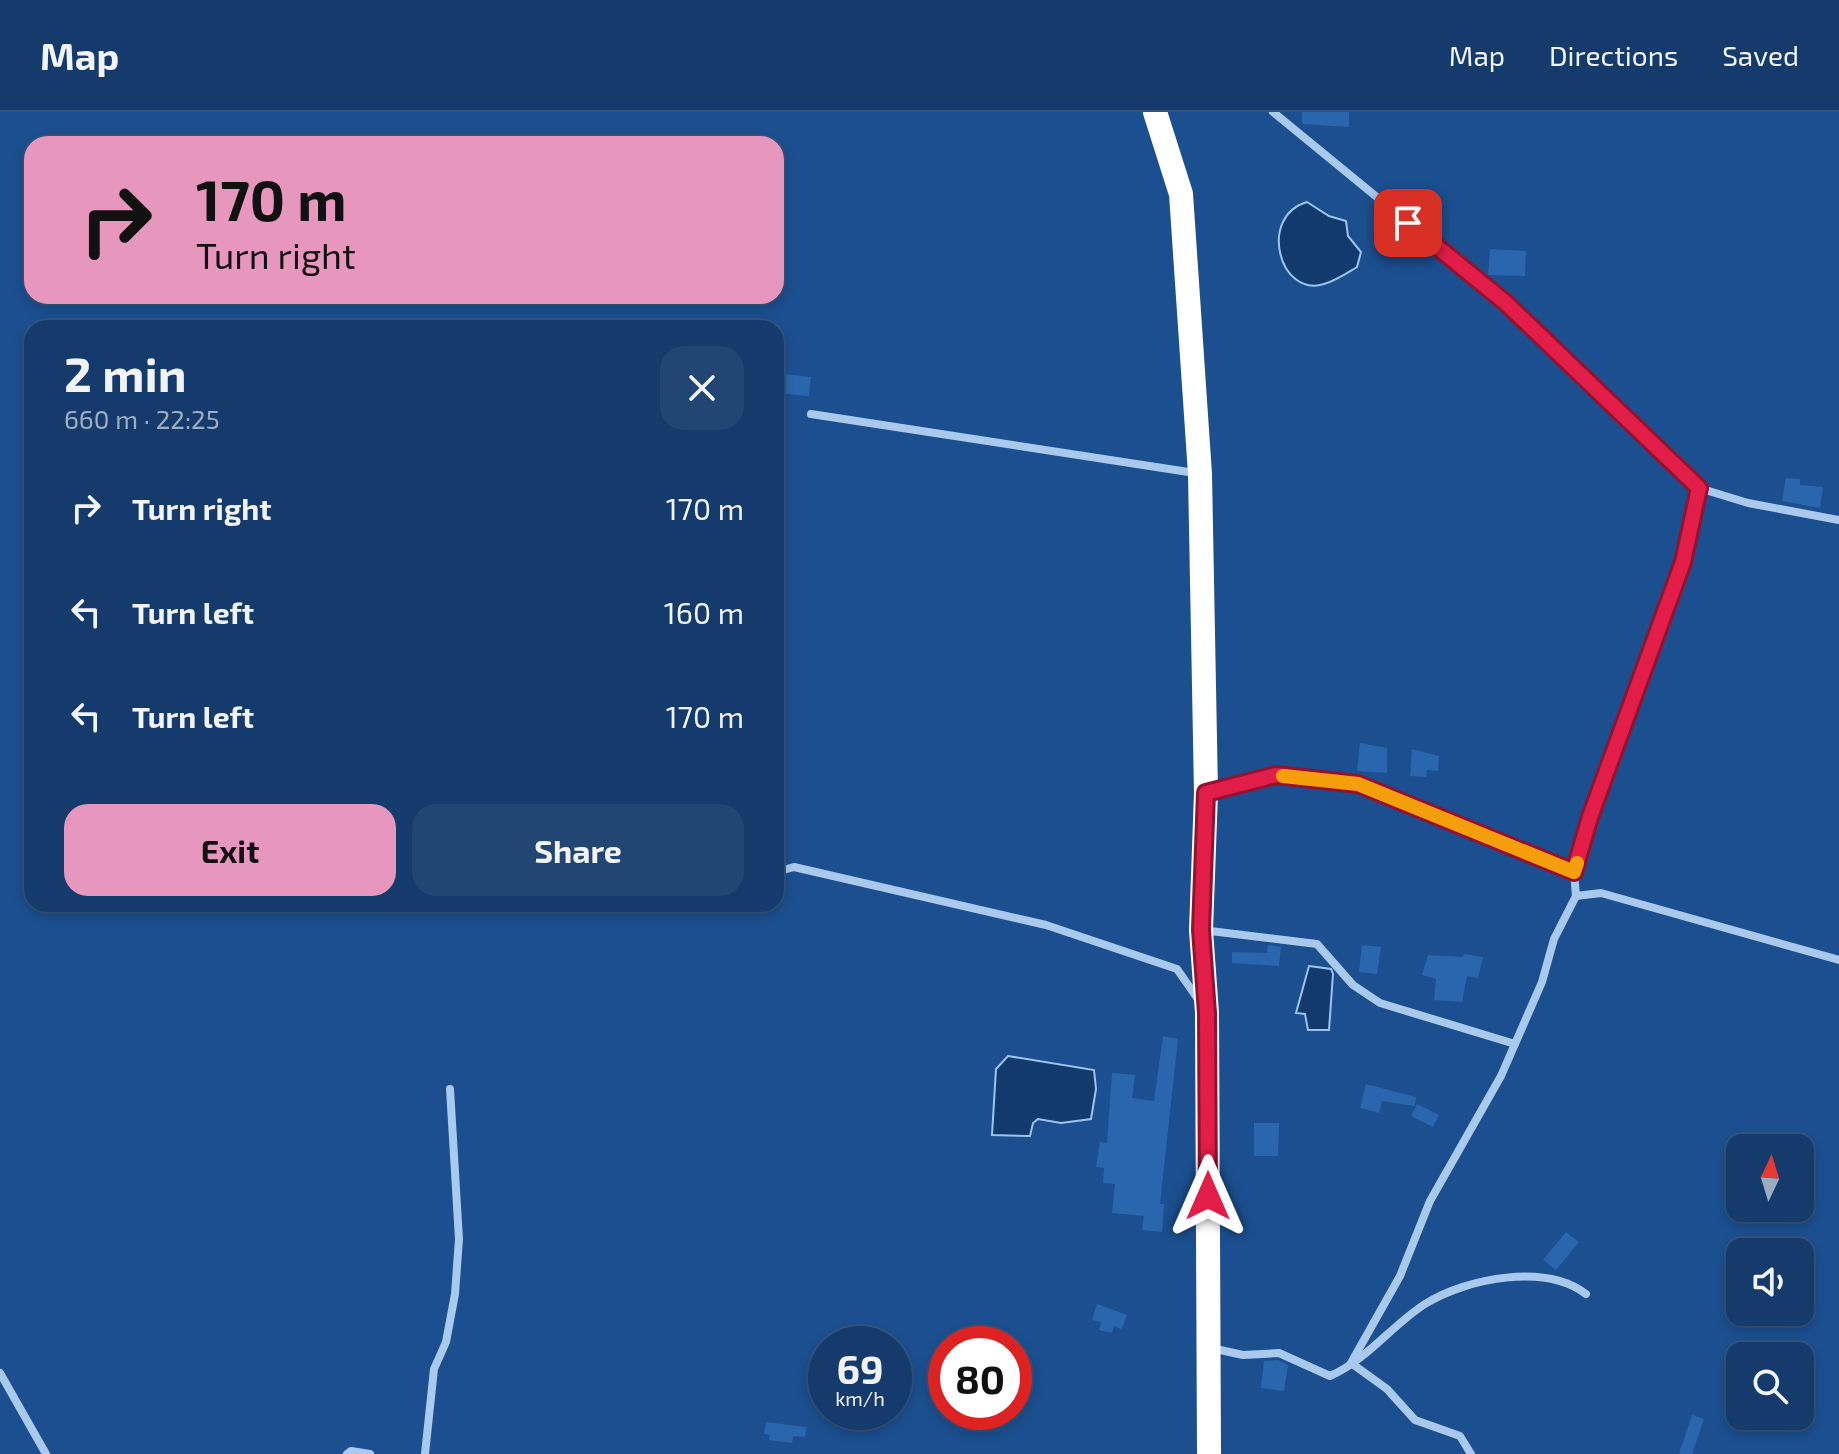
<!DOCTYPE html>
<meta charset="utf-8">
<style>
body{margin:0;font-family:"Exo 2",sans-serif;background:#214673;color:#f1f3f6;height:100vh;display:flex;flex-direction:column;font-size:30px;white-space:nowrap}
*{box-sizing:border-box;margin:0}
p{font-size:26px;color:#9dadc1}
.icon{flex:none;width:44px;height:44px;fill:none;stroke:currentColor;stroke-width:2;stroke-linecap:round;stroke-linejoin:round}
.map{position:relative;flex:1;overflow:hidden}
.details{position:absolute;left:24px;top:208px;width:760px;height:592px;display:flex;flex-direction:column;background:#143b6b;border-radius:24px;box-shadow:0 4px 12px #0003,0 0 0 2px #33557e}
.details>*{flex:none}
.top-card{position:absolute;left:24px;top:24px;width:760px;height:168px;border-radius:24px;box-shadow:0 4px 12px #0003,0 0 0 2px #33557e;background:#e797bd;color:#111;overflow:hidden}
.needle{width:52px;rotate:4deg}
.controls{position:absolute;left:1726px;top:1022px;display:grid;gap:16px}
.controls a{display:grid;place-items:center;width:88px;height:88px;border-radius:16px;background:#143b6b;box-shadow:0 4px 12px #0003,0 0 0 2px #33557e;font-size:40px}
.speed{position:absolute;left:808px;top:1214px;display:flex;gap:16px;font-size:40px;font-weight:700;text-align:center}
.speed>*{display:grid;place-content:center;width:104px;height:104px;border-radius:50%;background:#143b6b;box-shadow:0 4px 12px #0003,0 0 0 2px #33557e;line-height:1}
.speed small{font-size:20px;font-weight:400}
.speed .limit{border:12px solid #d22;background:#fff;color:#111}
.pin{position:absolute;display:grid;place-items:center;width:68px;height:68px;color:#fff;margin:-34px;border-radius:16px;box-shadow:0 4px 12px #0006}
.me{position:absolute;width:88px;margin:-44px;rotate:0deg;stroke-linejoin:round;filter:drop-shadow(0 0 6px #0008)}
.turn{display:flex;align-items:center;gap:28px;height:168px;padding:0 40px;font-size:36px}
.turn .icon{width:104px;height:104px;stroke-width:2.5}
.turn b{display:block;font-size:56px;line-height:68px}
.round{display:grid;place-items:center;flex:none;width:84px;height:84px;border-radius:24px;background:#214673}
.summary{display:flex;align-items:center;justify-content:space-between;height:136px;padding:0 40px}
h1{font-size:48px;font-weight:700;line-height:60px}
.cta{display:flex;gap:16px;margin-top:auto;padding:16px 40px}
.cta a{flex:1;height:92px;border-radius:24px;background:#e797bd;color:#111;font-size:32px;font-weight:700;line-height:92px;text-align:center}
.cta a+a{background:#214673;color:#f1f3f6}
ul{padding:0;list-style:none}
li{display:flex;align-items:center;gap:24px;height:104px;padding:0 40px}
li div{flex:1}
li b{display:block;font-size:30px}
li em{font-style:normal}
header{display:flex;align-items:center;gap:48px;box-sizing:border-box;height:112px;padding:0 40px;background:#143b6b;border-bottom:2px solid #33557e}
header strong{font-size:38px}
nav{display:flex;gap:44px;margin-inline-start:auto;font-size:28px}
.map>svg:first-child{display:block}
.water{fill:#123a6d;stroke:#9cc4f0;stroke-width:2}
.building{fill:#2a66ad}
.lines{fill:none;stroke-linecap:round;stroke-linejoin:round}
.street{stroke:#a9c9ee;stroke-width:8}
.highway{stroke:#fff;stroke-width:24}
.route-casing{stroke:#92132f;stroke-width:20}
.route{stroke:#e11d48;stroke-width:14}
.slow{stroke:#f59e0b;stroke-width:14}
</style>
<header>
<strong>Map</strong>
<nav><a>Map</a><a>Directions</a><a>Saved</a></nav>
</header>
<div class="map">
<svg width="1839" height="1342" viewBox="0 0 1839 1342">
<rect width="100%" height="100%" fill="#1b4f8f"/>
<g class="water">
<path d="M1307,90L1329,104L1346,109L1348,124L1361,140L1357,155C1347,161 1335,169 1324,172C1279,186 1258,104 1307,90Z"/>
<path d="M1309,854L1331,857L1333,862L1329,918H1308L1305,902L1296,901Z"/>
<path d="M1008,944L1094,958L1096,977L1091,1007L1061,1011L1038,1007L1033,1011L1030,1024L992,1023L996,957Z"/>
</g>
<g class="building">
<path d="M1302,0H1349V15L1302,12Z"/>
<path d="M1490,137L1526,139L1525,164L1488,163Z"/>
<path d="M776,261L811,265L809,284L776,281Z"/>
<path d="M1786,366L1800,367V373L1823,375L1820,396L1782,389Z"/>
<path d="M1360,631L1387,636V661L1357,659Z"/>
<path d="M1412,637L1439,644L1438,659L1427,658L1426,665L1410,664Z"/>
<path d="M1268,833L1281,835L1279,854L1232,851V840L1267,841Z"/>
<path d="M1362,833L1381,835L1377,862L1359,860Z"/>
<path d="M1464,842L1483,845L1478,866L1467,864L1462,890L1434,888L1436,867L1422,863L1428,843L1463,845Z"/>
<path d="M1163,924L1178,927L1160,1092H1164L1162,1120L1142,1118L1144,1104L1112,1101L1115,1072L1103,1071L1104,1056L1096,1055L1100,1030L1107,1031L1112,961L1135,963L1132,986L1154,989Z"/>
<path d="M1366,972L1416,985L1415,994L1382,989L1379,1001L1360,996Z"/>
<path d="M1417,992L1439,1003L1433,1015L1411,1004Z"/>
<path d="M1254,1011H1279L1278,1044H1254Z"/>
<path d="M1566,1120L1579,1130L1556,1158L1543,1148Z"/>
<path d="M1097,1192L1127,1203L1122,1217L1114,1214L1112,1221L1099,1218L1101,1210L1092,1208Z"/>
<path d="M1278,1248L1288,1253L1284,1279L1261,1276L1264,1249Z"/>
<path d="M1692,1303L1704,1307L1692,1342H1679Z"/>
<path d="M766,1310L806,1315L805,1325L793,1324L792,1331L769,1328L770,1323L764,1322Z"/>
</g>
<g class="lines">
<g class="street">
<path d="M1273,0L1506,191L1699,376L1748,391L1839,408"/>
<path d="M811,302L1195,361"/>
<path d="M1211,680L1276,663L1358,672L1574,760"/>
<path d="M776,760L794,755L1046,813L1177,857L1200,890"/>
<path d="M1576,784L1601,781L1839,848"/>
<path d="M1202,818L1317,832L1353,873L1380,891L1515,932"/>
<path d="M1211,1236L1243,1243L1279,1241L1330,1264C1367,1248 1392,1213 1425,1192C1467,1166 1545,1151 1586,1182"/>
<path d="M0,1261L46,1342"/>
<path d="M347,1342L351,1339L370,1342"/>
<path d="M425,1342L434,1257L446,1230L455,1182L459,1127L450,977"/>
<path d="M1471,1342L1460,1324L1415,1308L1387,1277L1351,1251L1400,1164L1430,1089L1501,964L1542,870L1554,827L1576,784L1574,760L1590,705L1683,450L1699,376"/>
</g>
<path class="highway" d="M1155,0L1181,82L1200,362L1206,681L1201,818L1207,901L1209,1342"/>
</g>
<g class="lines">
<g class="route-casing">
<path id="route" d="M1208,1084L1207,901L1201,818L1206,681L1276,663L1358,672L1574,760L1590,705L1683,450L1699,376L1506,191L1408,111"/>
</g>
<use href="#route" class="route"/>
<path class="slow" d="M1283,664L1358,672L1574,760L1577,751"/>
</g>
</svg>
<div class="controls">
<a><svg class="needle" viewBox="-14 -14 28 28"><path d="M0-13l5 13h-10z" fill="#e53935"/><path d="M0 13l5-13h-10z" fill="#9dadc1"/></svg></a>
<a><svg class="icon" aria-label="sound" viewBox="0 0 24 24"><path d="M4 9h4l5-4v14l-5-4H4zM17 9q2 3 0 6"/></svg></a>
<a><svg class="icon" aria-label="search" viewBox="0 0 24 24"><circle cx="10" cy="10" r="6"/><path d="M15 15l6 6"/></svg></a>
</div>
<div class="speed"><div>69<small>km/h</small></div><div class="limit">80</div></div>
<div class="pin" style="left:1408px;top:111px;background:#d93025"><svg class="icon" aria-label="arrive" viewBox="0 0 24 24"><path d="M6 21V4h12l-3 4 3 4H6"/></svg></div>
<svg class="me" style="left:1208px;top:1084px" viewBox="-20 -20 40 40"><path d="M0-17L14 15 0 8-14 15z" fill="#e11d48" stroke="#fff" stroke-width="4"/></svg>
<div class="top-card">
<div class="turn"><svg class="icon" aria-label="right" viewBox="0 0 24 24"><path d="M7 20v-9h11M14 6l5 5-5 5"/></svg><div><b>170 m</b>Turn right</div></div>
</div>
<section class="details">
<div class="summary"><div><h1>2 min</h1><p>660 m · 22:25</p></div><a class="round"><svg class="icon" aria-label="close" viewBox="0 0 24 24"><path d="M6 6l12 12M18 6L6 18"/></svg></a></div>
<ul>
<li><svg class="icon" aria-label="right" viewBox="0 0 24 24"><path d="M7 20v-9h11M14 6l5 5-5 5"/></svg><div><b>Turn right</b></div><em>170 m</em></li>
<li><svg class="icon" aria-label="left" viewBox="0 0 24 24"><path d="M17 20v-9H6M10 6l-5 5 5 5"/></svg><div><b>Turn left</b></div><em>160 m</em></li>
<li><svg class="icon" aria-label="left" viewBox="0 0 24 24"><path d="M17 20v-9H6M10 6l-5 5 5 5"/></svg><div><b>Turn left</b></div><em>170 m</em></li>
</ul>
<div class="cta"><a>Exit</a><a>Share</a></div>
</section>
</div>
